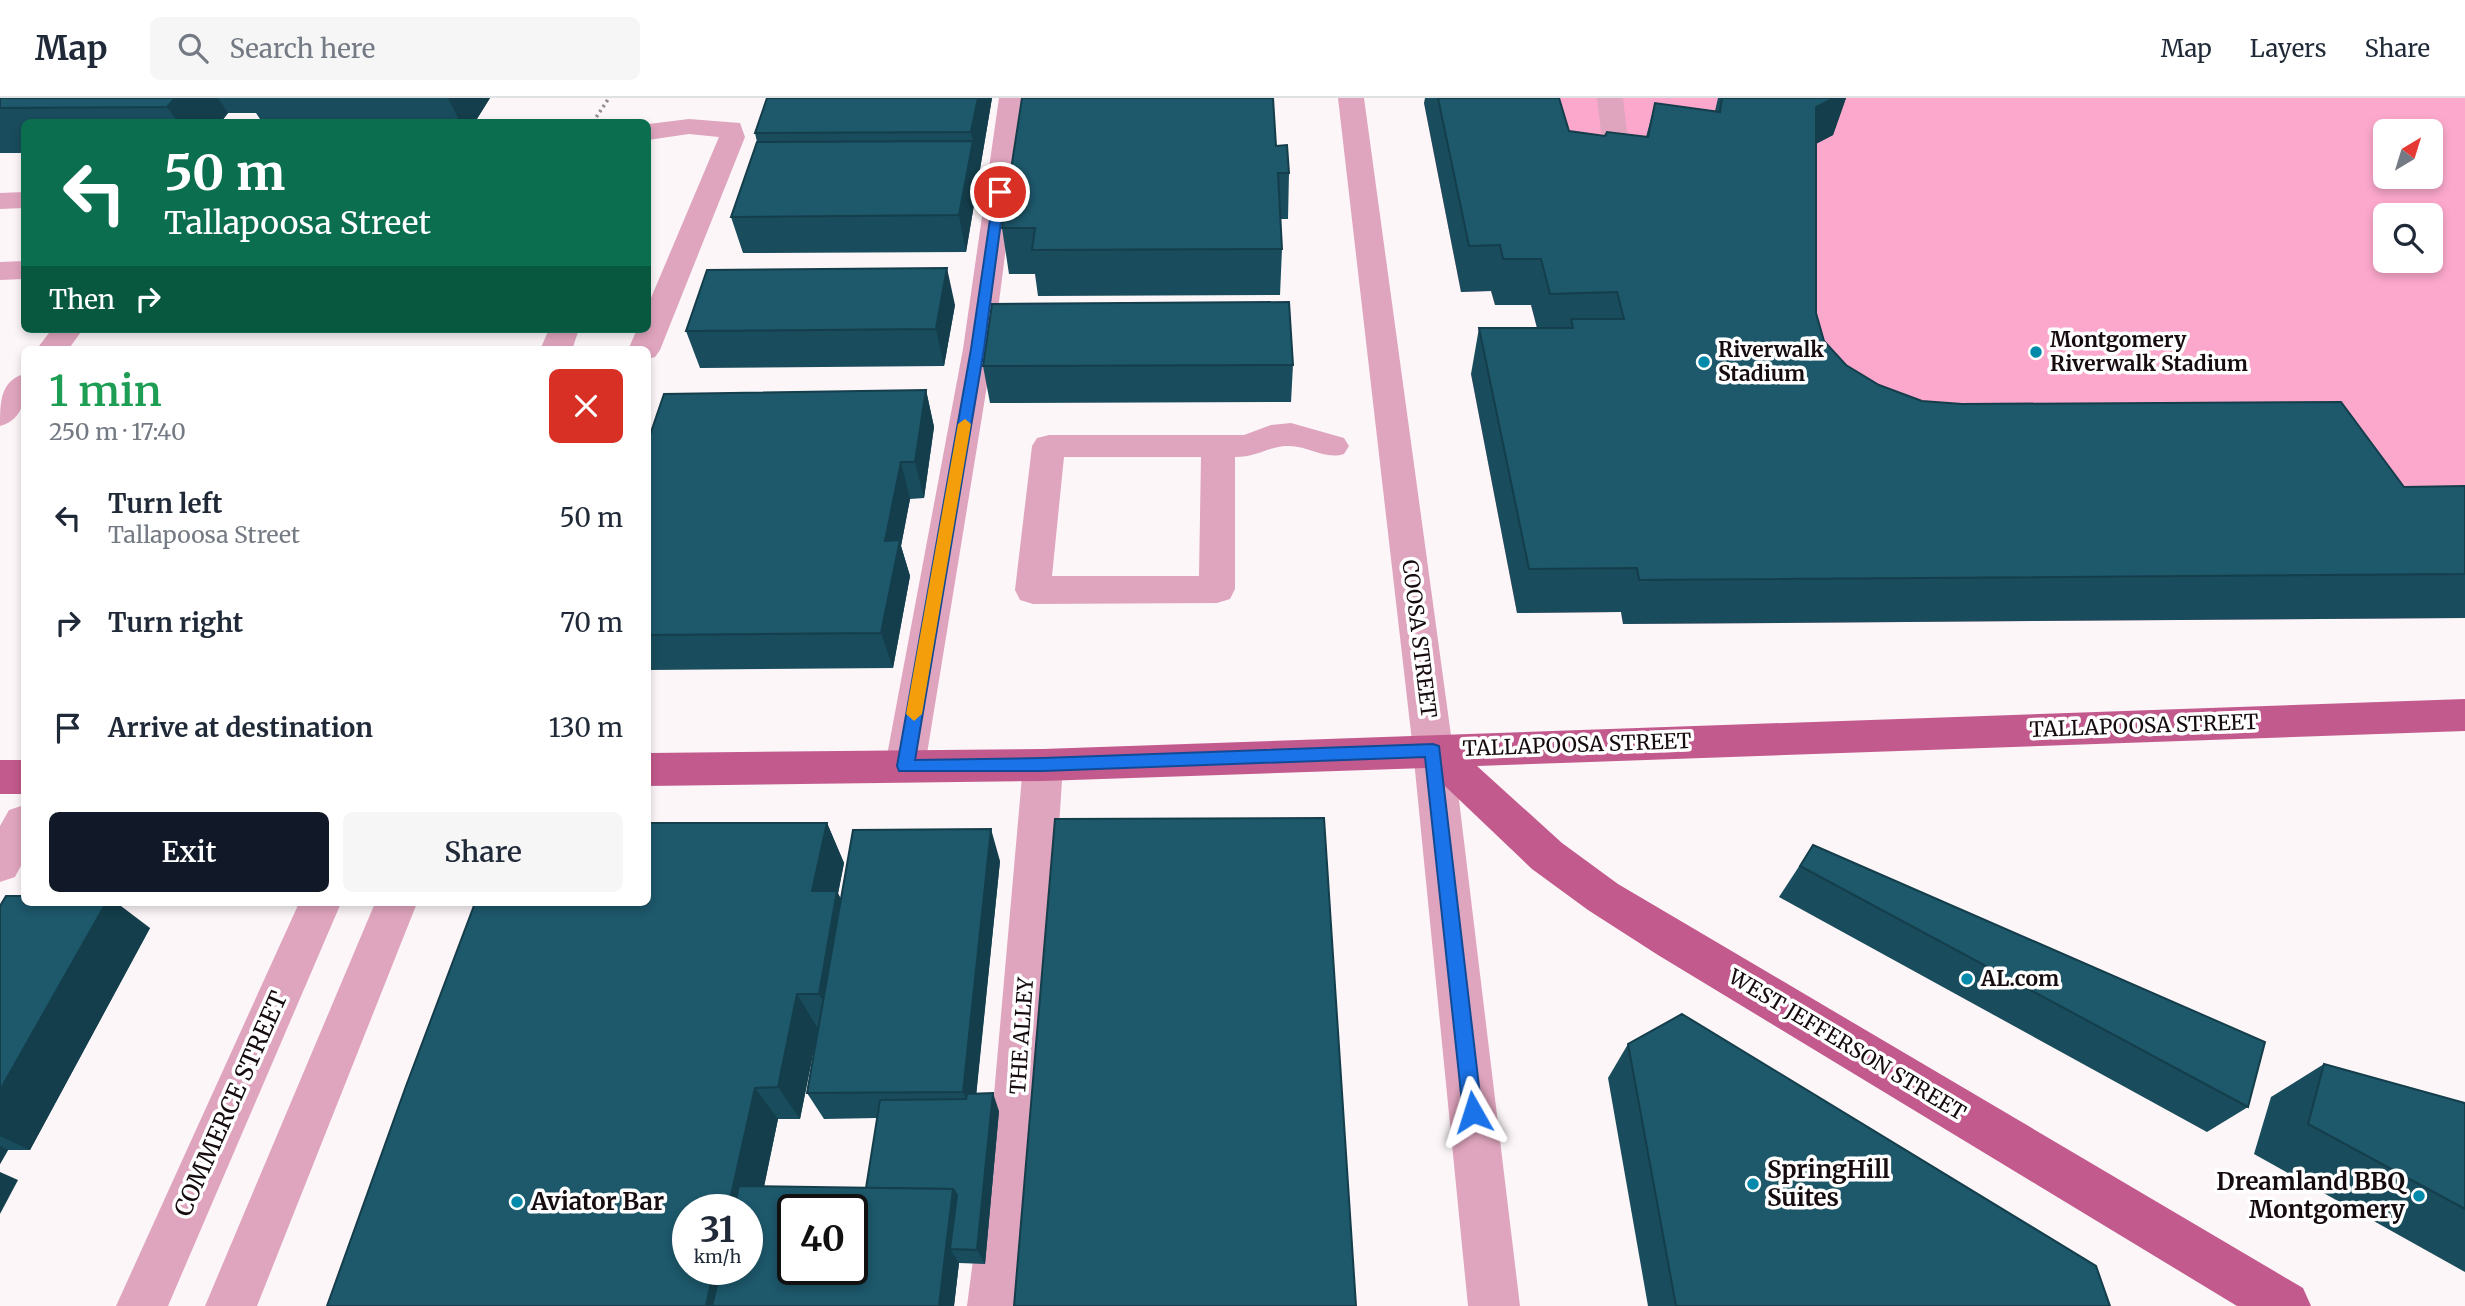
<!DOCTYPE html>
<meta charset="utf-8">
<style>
body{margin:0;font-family:Merriweather,serif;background:#f6f6f7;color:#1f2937;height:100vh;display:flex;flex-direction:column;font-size:26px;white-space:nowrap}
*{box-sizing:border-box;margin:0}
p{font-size:23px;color:#747a83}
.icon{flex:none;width:38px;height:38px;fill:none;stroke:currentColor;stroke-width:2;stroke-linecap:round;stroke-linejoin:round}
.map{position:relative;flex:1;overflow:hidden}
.panel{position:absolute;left:21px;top:248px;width:630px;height:560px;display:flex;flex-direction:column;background:#fff;border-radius:10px;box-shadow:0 4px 10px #0003}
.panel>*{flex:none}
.guide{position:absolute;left:21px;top:21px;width:630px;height:214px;border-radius:10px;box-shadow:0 4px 10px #0003;background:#0b6e4f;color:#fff;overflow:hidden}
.needle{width:46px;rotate:38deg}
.tools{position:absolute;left:2373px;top:21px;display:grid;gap:14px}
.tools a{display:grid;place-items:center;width:70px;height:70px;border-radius:10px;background:#fff;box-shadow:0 4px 10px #0003;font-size:35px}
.speed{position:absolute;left:672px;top:1096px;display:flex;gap:14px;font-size:35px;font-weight:700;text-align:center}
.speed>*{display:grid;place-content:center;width:91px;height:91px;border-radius:50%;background:#fff;box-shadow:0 4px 10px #0003;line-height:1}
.speed small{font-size:18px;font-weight:400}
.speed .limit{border:4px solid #111;border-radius:10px;background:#fff;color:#111}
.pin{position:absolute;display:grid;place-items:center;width:60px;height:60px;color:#fff;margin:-30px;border:4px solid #fff;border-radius:50%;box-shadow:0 2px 7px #0007}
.me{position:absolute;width:77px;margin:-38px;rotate:354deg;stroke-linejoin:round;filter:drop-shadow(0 0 5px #0008)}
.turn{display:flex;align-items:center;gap:24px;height:147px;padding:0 28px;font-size:32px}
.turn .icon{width:91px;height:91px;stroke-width:2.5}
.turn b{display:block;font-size:49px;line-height:60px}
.then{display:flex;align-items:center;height:66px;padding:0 28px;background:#0003;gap:14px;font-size:26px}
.round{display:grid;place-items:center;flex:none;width:74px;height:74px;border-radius:10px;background:#f6f6f7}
.head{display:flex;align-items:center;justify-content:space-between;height:119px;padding:0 28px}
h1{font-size:42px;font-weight:600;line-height:52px;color:#1e9e55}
.cta{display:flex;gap:14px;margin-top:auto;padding:14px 28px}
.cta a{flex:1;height:80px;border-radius:10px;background:#111827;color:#fff;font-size:28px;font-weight:600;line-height:80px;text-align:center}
.cta a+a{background:#f6f6f7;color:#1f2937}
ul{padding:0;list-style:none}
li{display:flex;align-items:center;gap:21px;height:105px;padding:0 28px}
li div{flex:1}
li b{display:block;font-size:26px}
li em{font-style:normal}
header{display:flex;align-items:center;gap:42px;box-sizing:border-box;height:98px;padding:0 35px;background:#fff;border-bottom:2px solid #e0e1e3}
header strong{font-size:33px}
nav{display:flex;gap:38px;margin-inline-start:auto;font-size:24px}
.search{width:490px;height:63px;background:#f6f6f7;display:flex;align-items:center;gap:18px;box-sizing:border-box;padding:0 24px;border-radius:10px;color:#747a83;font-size:26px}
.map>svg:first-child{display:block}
.green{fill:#fca8cc;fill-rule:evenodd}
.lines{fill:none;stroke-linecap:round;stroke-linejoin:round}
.path{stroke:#938c8f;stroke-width:3.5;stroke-dasharray:2.5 3.5;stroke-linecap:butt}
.minor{fill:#e0a5be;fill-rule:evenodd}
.major{fill:#c35a8d;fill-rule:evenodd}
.wall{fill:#194c5c;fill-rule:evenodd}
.shaded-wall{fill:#143e4b}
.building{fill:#1d586b;stroke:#143e4b;stroke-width:2;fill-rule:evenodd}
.route{fill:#1a73e8;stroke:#114b97;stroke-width:2}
.slow{fill:#f59e0b}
.poi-dot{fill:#0389aa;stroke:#fff;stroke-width:2.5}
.labels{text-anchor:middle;stroke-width:7;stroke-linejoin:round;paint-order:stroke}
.poi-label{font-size:21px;font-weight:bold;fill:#160c10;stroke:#fff;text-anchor:start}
.street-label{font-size:21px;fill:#160c10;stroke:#fff}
.near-street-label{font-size:24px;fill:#160c10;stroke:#fff}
.near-poi-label{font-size:24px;font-weight:bold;fill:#160c10;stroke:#fff;text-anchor:start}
</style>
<header>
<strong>Map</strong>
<div class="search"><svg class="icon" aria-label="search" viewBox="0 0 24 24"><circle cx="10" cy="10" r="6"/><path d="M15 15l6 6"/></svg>Search here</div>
<nav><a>Map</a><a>Layers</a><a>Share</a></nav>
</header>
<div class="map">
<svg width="2465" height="1208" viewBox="0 0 2465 1208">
<rect width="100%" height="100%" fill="#fcf6f8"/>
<path class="green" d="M1482,0H2465V520L1623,526L1621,514L1517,515L1471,276H1561L1540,241L1531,207H1495L1491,193L1461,194L1424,5ZM2385,33H2431V79H2385ZM2385,117H2431V163H2385Z"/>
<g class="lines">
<path class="path" d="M593,24L609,0"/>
<g class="minor">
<path d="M999,0H1025L993,251L925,668L919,680L905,684L891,680L885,668L963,251Z"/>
<path d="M1338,0H1364L1453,652L1520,1208H1468L1413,652Z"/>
<path d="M1597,0H1623L1627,34L1623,40L1614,42L1605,40L1601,34Z"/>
<path d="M689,21L740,25L745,39L660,252L655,259L648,261V252H628L637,231H648V207L719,39L689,36L648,42V26Z"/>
<path d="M24,94V110L0,111V95Z"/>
<path d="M24,163V181L0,182V164Z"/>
<path d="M52,231H83L68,252H36Z"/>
<path d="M549,231H579L572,252H540Z"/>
<path d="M24,276C26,298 25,321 0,328C0,305 0,283 24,276Z"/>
<path d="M1291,325L1344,340L1349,348L1344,356C1324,362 1309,348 1289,348C1271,347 1258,359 1235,359V491L1230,501L1217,505L1033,506L1020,502L1015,492L1032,348L1037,340L1049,337H1244L1271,327ZM1064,359H1201L1199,478H1052Z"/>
<path d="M1043,651L1057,655L1063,667L1041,1008L1019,1208H967L993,1008L1023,667L1029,655Z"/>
<path d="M24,707V762L15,779L0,784V728L9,712Z"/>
<path d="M299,805H341L168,1208H116Z"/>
<path d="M375,805H417L257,1208H205Z"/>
</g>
<g class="major">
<path d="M2465,601V633L1477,668L1562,745L1618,786L2303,1190L2311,1208H2237L1658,857L1588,812L1532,771L1426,670L1043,683L648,688V655L1043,651Z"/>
<rect x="0" y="662" width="24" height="34"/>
</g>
</g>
<g class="wall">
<path d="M0,0H490L475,24H262L256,15H228L221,24H24V55H0Z"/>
<path d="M767,0H992L966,154L743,155L731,119L757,44L755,35Z"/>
<path d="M1425,0H1559L1569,33L1605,38L1646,39L1655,5L1715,13L1718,0H1846L1833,37L1816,46V215L1824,243L1846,267L1879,287L1922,303L2404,389L2465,388V520L1623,526L1621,514L1517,515L1471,276L1479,230H1537L1531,207H1495L1491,193L1461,194L1424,5Z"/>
<path d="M1276,48L1289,75L1288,121H1280L1282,151L1280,197L1038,198L1035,176H1009L1002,130Z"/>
<path d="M955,207L944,268L700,270L686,233Z"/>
<path d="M1293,267L1291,304L990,305L983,268Z"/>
<path d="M926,292L934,329L924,400L910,401L901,448L910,478L893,570L648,572V343Z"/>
<path d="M827,725L844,765L838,796L841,801L1000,763L976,996L999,1013L985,1166L959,1165L954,1208H327ZM818,931L807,995L824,1021L877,1020L866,1090L764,1089L778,1021H800Z"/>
<path d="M1813,747L2248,1009L2207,1034L1779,799Z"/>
<path d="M0,808L150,830L30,1052H8L0,1066Z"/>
<path d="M1628,946L2110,1208H1648L1608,980Z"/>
<path d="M2324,966L2465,1005V1174L2254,1056L2271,999Z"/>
</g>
<g class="shaded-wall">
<path d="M175,0H218L228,15L221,24H178L167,9Z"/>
<path d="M448,0H490L475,24H460Z"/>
<path d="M978,0H992L966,154L959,117L973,43L971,34Z"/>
<path d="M1834,0H1846L1833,37L1800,54L1816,9Z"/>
<path d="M947,170L955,207L944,268L936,231Z"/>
<path d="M926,292L934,329L924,400L915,364Z"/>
<path d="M901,364L910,401L901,448L910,478L893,570L881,535L885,443Z"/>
<path d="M827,725L844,765L838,795L855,831L839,930L819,896L812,793Z"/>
<path d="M991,731L1000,763L974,1019L963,994Z"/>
<path d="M106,805H117L150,830L30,1052L0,1038V992Z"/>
<path d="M797,896L818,931L800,1021L778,989Z"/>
<path d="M755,990L778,1021L747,1169V1111H728Z"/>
<path d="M993,995L999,1013L985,1166L977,1152Z"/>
<path d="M0,1048L8,1052L0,1066Z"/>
<path d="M0,1074L18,1082L0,1116Z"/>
<path d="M953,1091L965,1113L950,1151L959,1165L954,1208H939Z"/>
<path d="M714,1171H747L739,1208H706Z"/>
</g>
<g class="building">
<path d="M0,0H175L167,9L0,10Z"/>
<path d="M767,0H978L971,34L755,35Z"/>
<path d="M1022,0H1273L1276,48L1287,47L1289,75H1278L1282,151L1032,152L1035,130H1002Z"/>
<path d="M1438,0H1559L1569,33L1605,38L1607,34L1648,39L1655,5L1720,14L1722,0H1834L1816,9V215L1824,243L1846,267L1879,287L1922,303L1962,306L2341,304L2404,389L2465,388V476L1639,482L1637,470L1529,471L1479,230H1573L1571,221H1624L1617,194L1550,196L1541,161H1503L1500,147L1469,148Z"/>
<path d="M973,43L959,117L731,119L757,44Z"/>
<path d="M947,170L936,231L686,233L707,172Z"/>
<path d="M1289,204L1293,267L983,268L992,206Z"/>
<path d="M926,292L915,364H901L885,443L900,442L881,535L648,537V343L664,296Z"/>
<path d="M1324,720L1356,1208H1014L1055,721Z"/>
<path d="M648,725H827L812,793H837L819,896H797L778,989L755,990L728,1111H688V1171H714L706,1208H327L406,988L475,805H648Z"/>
<path d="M991,731L963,994L807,995L853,732Z"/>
<path d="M1813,747L2265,944L2248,1009L1800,768Z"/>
<path d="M6,798H24V805H106L0,992V808Z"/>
<path d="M1682,916L2096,1168L2110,1208H1676L1628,946Z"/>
<path d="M2324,966L2465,1005V1111L2308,1026Z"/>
<path d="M993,995L977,1152L950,1151L957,1097L953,1091L866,1090L880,1002L966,1001L967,996Z"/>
<path d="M739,1088L953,1091L939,1208H712L721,1171H747V1111H734ZM793,1111H852V1171H793Z"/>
</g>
<path class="route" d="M1000,91L1005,94L984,251L915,662L1043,660L1433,646L1439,648L1482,1014L1480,1020L1473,1023L1466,1020L1463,1014L1425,659L1043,673H899L897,668L971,251L994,94Z"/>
<path class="slow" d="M965,321L971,326L922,616L914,623L906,616L958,326Z"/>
<g class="poi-dot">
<circle cx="2036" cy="254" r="7"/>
<circle cx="1704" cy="264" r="7"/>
<circle cx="1967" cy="881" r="7"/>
<circle cx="1753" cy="1086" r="7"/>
<circle cx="2419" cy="1098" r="7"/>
<circle cx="517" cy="1104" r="7"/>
</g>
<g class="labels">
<g class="poi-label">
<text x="2050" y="249">Montgomery<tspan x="2050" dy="24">Riverwalk Stadium</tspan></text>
<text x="1718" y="259">Riverwalk<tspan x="1718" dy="24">Stadium</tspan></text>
<text x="1981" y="888">AL.com</text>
</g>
<g class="street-label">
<text transform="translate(1419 541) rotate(83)" y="7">COOSA STREET</text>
<text transform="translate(2144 628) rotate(-2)" y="7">TALLAPOOSA STREET</text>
<text transform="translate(1577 647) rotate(-2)" y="7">TALLAPOOSA STREET</text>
<text transform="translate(1022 938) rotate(-86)" y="7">THE ALLEY</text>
<text transform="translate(1847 947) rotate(31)" y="7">WEST JEFFERSON STREET</text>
</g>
<g class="near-street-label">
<text transform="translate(231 1006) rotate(-66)" y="8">COMMERCE STREET</text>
</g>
<g class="near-poi-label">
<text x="1767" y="1080">SpringHill<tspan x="1767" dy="28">Suites</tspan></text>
<text x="2405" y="1092" text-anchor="end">Dreamland BBQ<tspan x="2405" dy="28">Montgomery</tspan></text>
<text x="531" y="1112">Aviator Bar</text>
</g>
</g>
</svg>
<div class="tools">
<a><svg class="needle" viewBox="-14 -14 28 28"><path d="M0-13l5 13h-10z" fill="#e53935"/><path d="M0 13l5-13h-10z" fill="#747a83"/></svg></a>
<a><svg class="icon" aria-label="search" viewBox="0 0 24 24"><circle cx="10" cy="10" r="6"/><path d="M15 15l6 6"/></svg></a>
</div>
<div class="speed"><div>31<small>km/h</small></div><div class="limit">40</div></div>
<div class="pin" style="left:1000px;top:94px;background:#d93025"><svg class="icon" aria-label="arrive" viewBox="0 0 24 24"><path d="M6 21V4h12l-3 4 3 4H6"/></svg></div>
<svg class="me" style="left:1473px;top:1014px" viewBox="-20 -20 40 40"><path d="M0-17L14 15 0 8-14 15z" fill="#1a73e8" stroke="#fff" stroke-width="4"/></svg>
<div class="guide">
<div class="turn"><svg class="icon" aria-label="left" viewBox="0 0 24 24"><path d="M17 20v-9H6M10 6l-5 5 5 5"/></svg><div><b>50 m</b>Tallapoosa Street</div></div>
<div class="then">Then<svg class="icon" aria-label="right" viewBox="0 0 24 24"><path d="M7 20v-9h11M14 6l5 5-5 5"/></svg></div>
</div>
<section class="panel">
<div class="head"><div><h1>1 min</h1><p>250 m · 17:40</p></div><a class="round" style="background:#d93025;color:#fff"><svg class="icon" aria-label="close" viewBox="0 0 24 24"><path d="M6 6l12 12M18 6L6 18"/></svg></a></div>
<ul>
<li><svg class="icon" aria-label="left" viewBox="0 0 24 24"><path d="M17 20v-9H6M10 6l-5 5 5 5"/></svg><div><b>Turn left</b><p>Tallapoosa Street</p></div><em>50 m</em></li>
<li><svg class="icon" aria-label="right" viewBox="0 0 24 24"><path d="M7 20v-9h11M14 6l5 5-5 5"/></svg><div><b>Turn right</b></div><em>70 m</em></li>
<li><svg class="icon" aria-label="arrive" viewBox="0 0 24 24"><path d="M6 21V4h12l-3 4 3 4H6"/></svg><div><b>Arrive at destination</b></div><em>130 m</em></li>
</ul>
<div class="cta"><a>Exit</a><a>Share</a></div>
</section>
</div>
